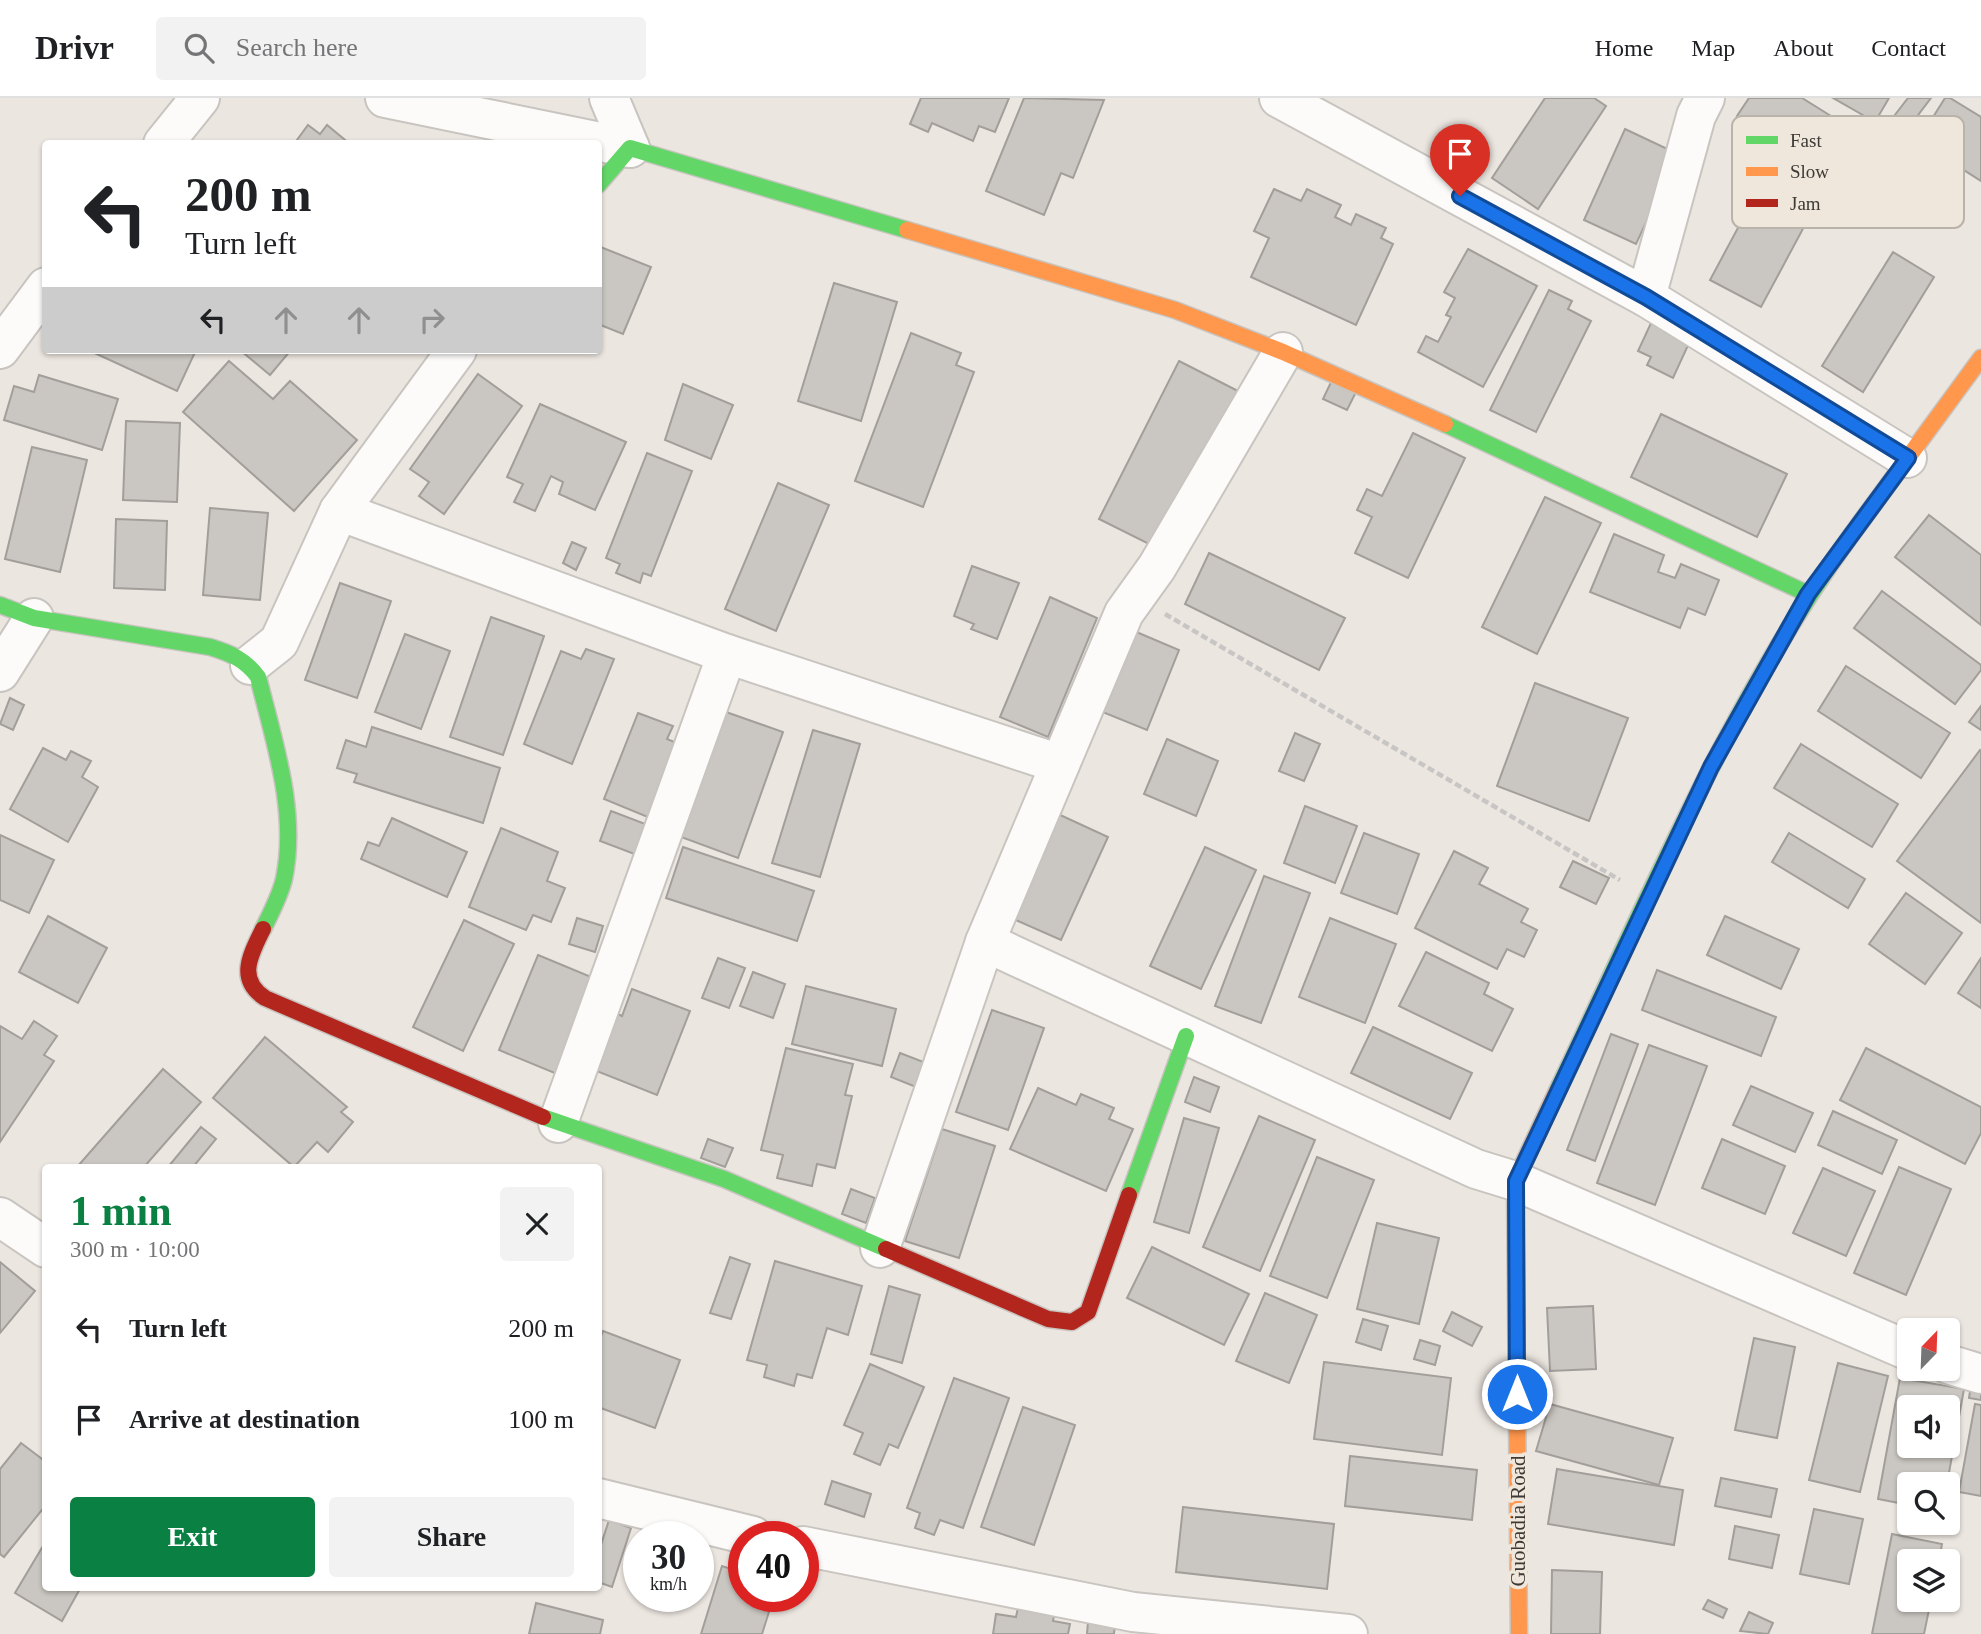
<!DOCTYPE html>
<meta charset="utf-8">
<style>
body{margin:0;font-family:Georgia,serif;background:#f2f2f2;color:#202124;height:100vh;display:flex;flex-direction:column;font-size:26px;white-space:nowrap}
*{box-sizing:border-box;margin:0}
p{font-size:23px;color:#757577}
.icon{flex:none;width:38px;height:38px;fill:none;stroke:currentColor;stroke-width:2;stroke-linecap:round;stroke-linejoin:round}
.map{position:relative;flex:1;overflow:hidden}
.side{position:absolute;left:42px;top:1066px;width:560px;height:427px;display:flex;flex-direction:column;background:#fff;border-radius:7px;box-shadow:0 2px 5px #0004}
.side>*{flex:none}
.guide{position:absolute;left:42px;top:42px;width:560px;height:214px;border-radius:7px;box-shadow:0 2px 5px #0004;background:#fff;color:#202124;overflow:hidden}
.needle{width:46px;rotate:23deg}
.tools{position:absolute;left:1897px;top:1220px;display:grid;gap:14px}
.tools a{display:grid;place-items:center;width:63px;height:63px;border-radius:7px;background:#fff;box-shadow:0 2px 5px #0004;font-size:35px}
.speed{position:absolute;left:623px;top:1423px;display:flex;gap:14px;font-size:35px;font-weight:700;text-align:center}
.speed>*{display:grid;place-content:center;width:91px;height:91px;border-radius:50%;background:#fff;box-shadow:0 2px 5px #0004;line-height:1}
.speed small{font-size:18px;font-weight:400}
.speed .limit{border:10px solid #d22;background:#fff;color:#111}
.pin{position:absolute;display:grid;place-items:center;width:60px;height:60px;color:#fff;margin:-72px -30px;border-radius:50% 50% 50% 0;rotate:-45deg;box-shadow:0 0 7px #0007}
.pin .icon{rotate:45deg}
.me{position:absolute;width:77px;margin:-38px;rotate:0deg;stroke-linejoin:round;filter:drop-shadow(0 0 5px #0008)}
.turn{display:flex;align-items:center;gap:24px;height:147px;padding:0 28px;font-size:32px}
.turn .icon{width:91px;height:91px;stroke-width:2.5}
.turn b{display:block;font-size:49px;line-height:60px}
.lanes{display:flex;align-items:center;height:66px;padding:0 28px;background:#0003;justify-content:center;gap:35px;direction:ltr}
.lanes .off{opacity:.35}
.round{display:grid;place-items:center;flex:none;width:74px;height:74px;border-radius:7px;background:#f2f2f2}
.head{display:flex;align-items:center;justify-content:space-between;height:119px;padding:0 28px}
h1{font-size:42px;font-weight:800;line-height:52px;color:#0b8043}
.cta{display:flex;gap:14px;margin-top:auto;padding:14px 28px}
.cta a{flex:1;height:80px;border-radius:7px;background:#0b8043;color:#fff;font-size:28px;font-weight:800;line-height:80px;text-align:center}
.cta a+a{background:#f2f2f2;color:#202124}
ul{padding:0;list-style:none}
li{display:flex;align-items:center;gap:21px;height:91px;padding:0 28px}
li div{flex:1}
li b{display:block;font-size:26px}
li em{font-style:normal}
header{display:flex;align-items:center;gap:42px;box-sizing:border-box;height:98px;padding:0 35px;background:#fff;border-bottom:2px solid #e0e0e0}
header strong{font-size:33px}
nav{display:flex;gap:38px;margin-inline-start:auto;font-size:24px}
.search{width:490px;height:63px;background:#f2f2f2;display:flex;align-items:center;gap:18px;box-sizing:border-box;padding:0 24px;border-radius:7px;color:#757577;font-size:26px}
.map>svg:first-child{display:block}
.building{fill:#cac6c1;stroke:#a29e9a;stroke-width:2;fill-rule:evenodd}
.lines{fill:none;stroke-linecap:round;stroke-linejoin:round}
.street-casing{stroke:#c8c4bf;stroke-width:42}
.fast-casing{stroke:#c8c4bf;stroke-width:19}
.slow-casing{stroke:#c8c4bf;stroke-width:19}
.jam-casing{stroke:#c8c4bf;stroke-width:19}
.path{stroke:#c8c6c4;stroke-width:4.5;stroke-dasharray:7 3.5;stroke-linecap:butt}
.street{stroke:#fcfbfa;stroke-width:38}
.fast{stroke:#63d668;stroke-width:16}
.slow{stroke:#ff974d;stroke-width:16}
.jam{stroke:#b3261e;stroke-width:16}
.route-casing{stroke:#114b97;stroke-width:18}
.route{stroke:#1a73e8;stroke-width:12}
.labels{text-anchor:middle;stroke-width:7;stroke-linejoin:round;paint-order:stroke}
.street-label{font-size:21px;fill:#3d3a36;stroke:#f0e7dc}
.key{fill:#f0e7dc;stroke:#bab3aa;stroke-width:2}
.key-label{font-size:19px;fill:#3d3a36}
</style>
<header>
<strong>Drivr</strong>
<div class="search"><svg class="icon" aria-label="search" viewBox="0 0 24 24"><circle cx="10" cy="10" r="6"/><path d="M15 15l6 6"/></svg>Search here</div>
<nav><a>Home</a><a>Map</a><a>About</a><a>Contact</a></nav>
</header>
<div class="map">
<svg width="1981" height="1536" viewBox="0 0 1981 1536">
<rect width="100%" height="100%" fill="#ece6e0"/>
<g class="building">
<path d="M921,0H1009L995,34L979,28L973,43L932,25L928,34L910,26Z"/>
<path d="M1024,0L1104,2L1073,80L1061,75L1044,117L986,93Z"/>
<path d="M1545,0H1594L1606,8L1538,111L1492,80Z"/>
<path d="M1749,0H1802L1839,23L1803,80L1751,47L1760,32L1737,18Z"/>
<path d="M1833,0H1889L1875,24Z"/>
<path d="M1908,0H1931L1896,46L1881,35Z"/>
<path d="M1945,0H1950L1981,19V83L1918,43Z"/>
<path d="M308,27L320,36L327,27L350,46H294Z"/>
<path d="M1625,31L1678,56L1636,146L1584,122Z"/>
<path d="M1769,72L1820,99L1761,209L1710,182Z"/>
<path d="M1274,91L1301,103L1307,91L1341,107L1335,119L1351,127L1356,116L1386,130L1381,140L1393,146L1356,227L1251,179L1269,140L1254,133Z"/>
<path d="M598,148L651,169L623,236L598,226Z"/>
<path d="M1468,151L1537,188L1483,289L1418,254L1426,238L1438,244L1451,219L1446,217L1455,200L1444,194Z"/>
<path d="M1893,154L1934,179L1863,294L1822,268Z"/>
<path d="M834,185L897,204L861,323L798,303Z"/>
<path d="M1549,192L1572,203L1568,211L1591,223L1536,334L1490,312Z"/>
<path d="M1651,225L1690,243L1673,280L1647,267L1651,259L1638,253Z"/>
<path d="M911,235L961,255L956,267L974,274L923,409L855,383Z"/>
<path d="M88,252H196L177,293Z"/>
<path d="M240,252H291L270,277Z"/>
<path d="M229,263L273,301L290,283L357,342L294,413L183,314Z"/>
<path d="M1179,263L1240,294L1159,451L1099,421Z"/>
<path d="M478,276L522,308L444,416L419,398L429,384L410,371Z"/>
<path d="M39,277L118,301L102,352L4,322L14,288L34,294Z"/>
<path d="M1332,282L1356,294L1347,312L1323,301Z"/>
<path d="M683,286L733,307L711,361L665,342Z"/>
<path d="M540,306L626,344L595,412L559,396L563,384L551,378L535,413L514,404L523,386L507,379Z"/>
<path d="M1661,316L1787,376L1757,439L1631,379Z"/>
<path d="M126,323L180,325L177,404L123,402Z"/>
<path d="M1413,335L1465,360L1408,480L1355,455L1372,419L1357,412L1367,391L1382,398Z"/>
<path d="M32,349L87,362L60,474L5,461Z"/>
<path d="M647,355L692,373L651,478L643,475L640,485L616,475L620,466L606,460Z"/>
<path d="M778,385L829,407L776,533L725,511Z"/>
<path d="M1545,399L1601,425L1537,556L1482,529Z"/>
<path d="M210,410L268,415L260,502L203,497Z"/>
<path d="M1929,417L1981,457V527L1895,459Z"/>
<path d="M116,421L167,423L165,492L114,490Z"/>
<path d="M1614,436L1664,457L1658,474L1675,480L1681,466L1719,482L1705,517L1688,510L1680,530L1590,494Z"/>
<path d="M572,444L586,450L576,472L563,465Z"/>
<path d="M1209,455L1345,520L1319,572L1185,506Z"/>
<path d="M972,468L1019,485L997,541L971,531L974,526L954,518Z"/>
<path d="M340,485L391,503L357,600L305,582Z"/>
<path d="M1882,493L1981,567V572L1955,606L1854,530Z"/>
<path d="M1050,499L1097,520L1048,639L1000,619Z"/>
<path d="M491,519L544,538L503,657L450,639Z"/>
<path d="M1127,530L1179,552L1147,632L1095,611Z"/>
<path d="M405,536L450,553L421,631L375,614Z"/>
<path d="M586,551L614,561L572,666L524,646L561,553L581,561Z"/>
<path d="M1846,568L1950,635L1921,680L1818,613Z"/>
<path d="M1535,585L1628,620L1589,723L1497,688Z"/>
<path d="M10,600L24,607L13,632L0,626Z"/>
<path d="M1981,608V632L1969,624Z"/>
<path d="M726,614L783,634L738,760L681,739Z"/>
<path d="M638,615L673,628L667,641L679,646L650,720L604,701Z"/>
<path d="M372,629L500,670L483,725L354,684L357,676L337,670L346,642L366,649Z"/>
<path d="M813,632L860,646L820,779L772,765Z"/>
<path d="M1295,635L1320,646L1304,683L1279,673Z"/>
<path d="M1167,641L1218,663L1196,718L1144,696Z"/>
<path d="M1801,646L1898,706L1872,749L1774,690Z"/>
<path d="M43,650L66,662L71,653L91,663L82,679L98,689L68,744L10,711Z"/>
<path d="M1980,652L1981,653V825L1897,763Z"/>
<path d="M1305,708L1357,728L1335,785L1284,765Z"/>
<path d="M611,713L648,727L637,757L600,743Z"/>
<path d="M1058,716L1108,739L1061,842L1011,820Z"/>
<path d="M392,720L467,754L447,799L361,761L368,744L379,748Z"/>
<path d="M501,730L558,754L547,783L565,790L551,824L533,817L526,832L469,809Z"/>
<path d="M1364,735L1419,756L1397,816L1341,795Z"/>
<path d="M1789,735L1865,781L1848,810L1772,764Z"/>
<path d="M0,737L54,762L29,815L0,802Z"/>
<path d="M683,749L814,793L797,843L666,800Z"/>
<path d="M1205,749L1256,772L1201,891L1150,868Z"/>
<path d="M1454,753L1488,770L1479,786L1528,811L1521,824L1537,832L1524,859L1507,851L1497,871L1415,830Z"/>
<path d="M1573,763L1609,780L1596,806L1560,789Z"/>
<path d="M1264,778L1310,795L1261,925L1215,908Z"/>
<path d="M1906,795L1962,835L1925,886L1869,846Z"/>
<path d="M48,818L107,850L78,905L19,874Z"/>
<path d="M1725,818L1799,851L1781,891L1707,857Z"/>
<path d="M577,820L603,828L595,854L569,846Z"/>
<path d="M1330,820L1396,846L1365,925L1299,899Z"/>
<path d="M464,822L514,846L463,953L413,929Z"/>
<path d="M1426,854L1489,885L1484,896L1513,911L1492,953L1399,908Z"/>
<path d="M538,857L596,881L557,976L499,952Z"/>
<path d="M718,860L745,870L729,910L702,900Z"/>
<path d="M1981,860V910L1958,895Z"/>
<path d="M1657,872L1776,919L1761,958L1642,912Z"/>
<path d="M753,874L785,886L773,920L740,908Z"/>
<path d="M806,888L896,911L882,968L792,946Z"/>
<path d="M632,891L690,913L657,997L594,972L616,915L622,918Z"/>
<path d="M992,912L1044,930L1008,1032L956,1014Z"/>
<path d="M34,923L57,938L44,957L54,963L0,1044V928L22,941Z"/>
<path d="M1373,929L1472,975L1450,1021L1351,975Z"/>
<path d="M1611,936L1638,946L1595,1063L1567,1052Z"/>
<path d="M265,939L347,1009L341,1014L353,1024L328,1054L317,1044L294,1069L213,1000Z"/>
<path d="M1649,947L1707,968L1655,1107L1597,1085Z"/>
<path d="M786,950L853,966L845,997L852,998L835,1070L817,1066L812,1088L777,1080L783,1057L761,1052Z"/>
<path d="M1866,950L1981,1009V1035L1965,1066L1840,1002Z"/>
<path d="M900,955L926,965L916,989L891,979Z"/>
<path d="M163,971L201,1004L144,1069H77Z"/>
<path d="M1194,979L1219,989L1210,1014L1185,1004Z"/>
<path d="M1751,988L1813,1015L1795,1054L1733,1027Z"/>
<path d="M1038,990L1076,1007L1081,996L1114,1010L1109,1021L1133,1031L1106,1093L1010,1051Z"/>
<path d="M1833,1013L1897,1042L1882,1076L1818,1047Z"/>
<path d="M1259,1018L1315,1042L1260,1173L1203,1149Z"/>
<path d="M1184,1020L1219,1030L1189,1135L1154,1124Z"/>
<path d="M201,1029L216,1041L193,1069H168Z"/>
<path d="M942,1031L995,1048L959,1160L905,1143Z"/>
<path d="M708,1041L733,1050L725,1069L701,1060Z"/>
<path d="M1722,1041L1785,1068L1765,1116L1702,1090Z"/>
<path d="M1317,1059L1374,1082L1327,1200L1270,1178Z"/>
<path d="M1899,1069L1951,1091L1906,1197L1854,1175Z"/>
<path d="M1823,1070L1875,1093L1846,1158L1793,1135Z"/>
<path d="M851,1091L875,1100L866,1125L842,1116Z"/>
<path d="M1377,1125L1439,1140L1419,1226L1357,1211Z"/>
<path d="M1152,1149L1249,1196L1224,1247L1127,1200Z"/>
<path d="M730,1159L750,1166L731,1221L710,1215Z"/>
<path d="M775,1163L862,1188L848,1237L827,1230L812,1280L797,1276L794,1288L764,1279L767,1267L747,1262Z"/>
<path d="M0,1164L35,1193L0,1235Z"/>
<path d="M889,1188L920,1197L902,1265L871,1256Z"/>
<path d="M1265,1195L1317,1217L1289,1285L1236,1263Z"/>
<path d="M1593,1208L1596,1271L1550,1273L1547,1210Z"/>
<path d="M1452,1214L1482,1229L1472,1248L1443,1233Z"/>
<path d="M1363,1221L1388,1228L1381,1252L1356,1244Z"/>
<path d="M603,1233L680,1262L655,1330L598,1309V1245Z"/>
<path d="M1754,1240L1795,1249L1777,1340L1735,1332Z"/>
<path d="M1420,1242L1440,1248L1435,1267L1414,1261Z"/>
<path d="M1324,1264L1451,1280L1442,1357L1314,1341Z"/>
<path d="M1838,1265L1888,1278L1860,1394L1809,1382Z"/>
<path d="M870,1266L924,1289L898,1350L889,1346L880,1367L854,1356L863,1335L844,1327Z"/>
<path d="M954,1280L1009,1300L963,1430L940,1422L934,1437L915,1430L920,1415L907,1410Z"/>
<path d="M1900,1280L1964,1291L1947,1386H1909V1407L1878,1401ZM1909,1309H1948V1348H1909Z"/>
<path d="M1972,1281L1981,1283V1302L1969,1300Z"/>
<path d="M1550,1306L1673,1340L1659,1387L1536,1353Z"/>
<path d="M1975,1306L1981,1307V1398L1959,1394Z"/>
<path d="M1023,1309L1075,1327L1034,1447L981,1429Z"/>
<path d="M21,1345L46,1364V1407L4,1459L0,1456V1371Z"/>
<path d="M1350,1358L1477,1372L1472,1422L1345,1408Z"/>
<path d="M1557,1371L1683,1392L1674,1447L1548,1426Z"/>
<path d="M1721,1380L1777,1391L1771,1419L1715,1408Z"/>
<path d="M832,1383L871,1396L864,1419L825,1406Z"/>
<path d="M1183,1409L1334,1426L1327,1491L1176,1474Z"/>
<path d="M1814,1411L1863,1421L1849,1486L1800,1476Z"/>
<path d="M609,1422L631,1430L612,1489L598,1484V1456Z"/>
<path d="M1735,1428L1779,1437L1772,1470L1729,1461Z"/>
<path d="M1892,1436L1942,1446L1939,1463H1909V1502H1931L1924,1536H1872Z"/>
<path d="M46,1443V1489H81L62,1523L15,1495Z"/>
<path d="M737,1452L744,1454V1498H774L762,1536H701L722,1468L731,1471Z"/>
<path d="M1552,1472L1602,1474L1600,1536H1551Z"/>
<path d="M1020,1500L1056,1507L1053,1523L1070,1526L1068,1536H993L996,1516L1016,1519Z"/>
<path d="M1708,1502L1727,1511L1723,1520L1703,1511Z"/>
<path d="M536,1505L603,1522L600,1536H529Z"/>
<path d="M1089,1512L1116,1515L1114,1536H1087Z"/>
<path d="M1749,1514L1773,1525L1768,1536L1740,1533Z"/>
</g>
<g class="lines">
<g class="street-casing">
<g id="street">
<path d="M385,0L630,50"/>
<path d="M609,0L630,50"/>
<path d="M1279,0L1646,199L1907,360"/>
<path d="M163,46L200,0"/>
<path d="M1646,199L1696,18L1705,0"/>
<path d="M0,251L46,189"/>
<path d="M339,413L727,556L1060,666"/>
<path d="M250,567L279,544L339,413L457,252"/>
<path d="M0,574L34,520"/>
<path d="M985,844L1476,1071L1515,1083L1909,1253"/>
<path d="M558,1025L727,556"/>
<path d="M0,1119L46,1150"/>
<path d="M880,1150L985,844L1124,515L1157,469L1283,254"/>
<path d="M1948,1266L1981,1276"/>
<path d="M598,1400L753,1438"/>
<path d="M803,1448L1133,1514L1348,1536"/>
</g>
</g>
<g class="fast-casing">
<g id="fast">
<path d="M598,87L630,50L907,132"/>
<path d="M1445,326L1808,496"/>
<path d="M0,507L34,520L210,549C230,555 246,562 258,579C274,643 298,714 284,781C280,798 271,815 263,831"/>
<path d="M1557,993C1647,805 1728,606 1852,436"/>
<path d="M543,1019L724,1081L886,1151"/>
<path d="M1129,1097L1186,938"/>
</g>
</g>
<g class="slow-casing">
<g id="slow">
<path d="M907,132L1175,212L1283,254L1445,326"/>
<path d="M1852,436L1981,260"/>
<path d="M1519,1536L1515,1083L1557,993"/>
</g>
</g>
<g class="jam-casing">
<g id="jam">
<path d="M263,831C251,856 236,881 265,900L543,1019"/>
<path d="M886,1151L1048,1221L1072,1224L1088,1214L1129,1097"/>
</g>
</g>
<path class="path" d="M1165,516L1620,782"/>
<use href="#street" class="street"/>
<use href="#fast" class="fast"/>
<use href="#slow" class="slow"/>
<use href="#jam" class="jam"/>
</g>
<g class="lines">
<g class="route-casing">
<path id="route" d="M1460,98L1646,199L1908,360L1808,496L1711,669L1516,1083L1517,1296"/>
</g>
<use href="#route" class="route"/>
</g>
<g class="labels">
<g class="street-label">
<text transform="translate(1518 1423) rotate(-90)" y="7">Guobadia Road</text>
</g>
</g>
<rect x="1732" y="18" width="232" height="112" rx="10" class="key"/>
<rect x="1746" y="38" width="32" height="8" fill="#63d668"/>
<rect x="1746" y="69" width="32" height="9" fill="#ff974d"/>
<rect x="1746" y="101" width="32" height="8" fill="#b3261e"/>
<g class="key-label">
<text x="1790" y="49">Fast</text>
<text x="1790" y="80">Slow</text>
<text x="1790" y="112">Jam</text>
</g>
</svg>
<div class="tools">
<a><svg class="needle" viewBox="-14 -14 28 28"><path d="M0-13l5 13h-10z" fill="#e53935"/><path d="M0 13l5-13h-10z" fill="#757577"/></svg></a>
<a><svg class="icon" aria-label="sound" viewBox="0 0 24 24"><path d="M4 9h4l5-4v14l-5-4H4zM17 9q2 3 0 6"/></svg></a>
<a><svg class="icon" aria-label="search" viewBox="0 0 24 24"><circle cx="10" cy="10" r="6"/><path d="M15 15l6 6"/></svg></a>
<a><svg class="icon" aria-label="layers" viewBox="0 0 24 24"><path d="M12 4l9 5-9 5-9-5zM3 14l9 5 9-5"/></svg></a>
</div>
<div class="speed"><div>30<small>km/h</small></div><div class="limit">40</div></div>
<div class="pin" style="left:1460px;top:98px;background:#d93025"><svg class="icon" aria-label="arrive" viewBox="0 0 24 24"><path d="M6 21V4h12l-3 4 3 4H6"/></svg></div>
<svg class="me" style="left:1517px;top:1296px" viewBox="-20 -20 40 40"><circle r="17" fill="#1a73e8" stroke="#fff" stroke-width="3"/><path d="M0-11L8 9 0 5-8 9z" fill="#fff"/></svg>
<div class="guide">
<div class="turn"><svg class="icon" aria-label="left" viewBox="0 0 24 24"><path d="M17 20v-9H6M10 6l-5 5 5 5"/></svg><div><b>200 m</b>Turn left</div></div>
<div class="lanes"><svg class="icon" aria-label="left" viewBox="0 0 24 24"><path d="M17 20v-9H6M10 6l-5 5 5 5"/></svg><svg class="icon off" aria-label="ahead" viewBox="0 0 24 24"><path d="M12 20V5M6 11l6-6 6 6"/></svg><svg class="icon off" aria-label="ahead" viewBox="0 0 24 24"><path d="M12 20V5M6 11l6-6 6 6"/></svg><svg class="icon off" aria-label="right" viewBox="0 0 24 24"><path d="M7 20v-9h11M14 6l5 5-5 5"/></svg></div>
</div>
<section class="side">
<div class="head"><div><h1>1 min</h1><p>300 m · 10:00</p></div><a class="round"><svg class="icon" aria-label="close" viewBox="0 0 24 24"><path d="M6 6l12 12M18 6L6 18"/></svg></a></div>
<ul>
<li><svg class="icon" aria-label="left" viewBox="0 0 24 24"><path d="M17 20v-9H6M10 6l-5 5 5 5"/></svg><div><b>Turn left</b></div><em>200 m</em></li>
<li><svg class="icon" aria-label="arrive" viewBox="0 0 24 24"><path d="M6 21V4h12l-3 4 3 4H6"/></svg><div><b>Arrive at destination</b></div><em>100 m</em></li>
</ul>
<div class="cta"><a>Exit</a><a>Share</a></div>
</section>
</div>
